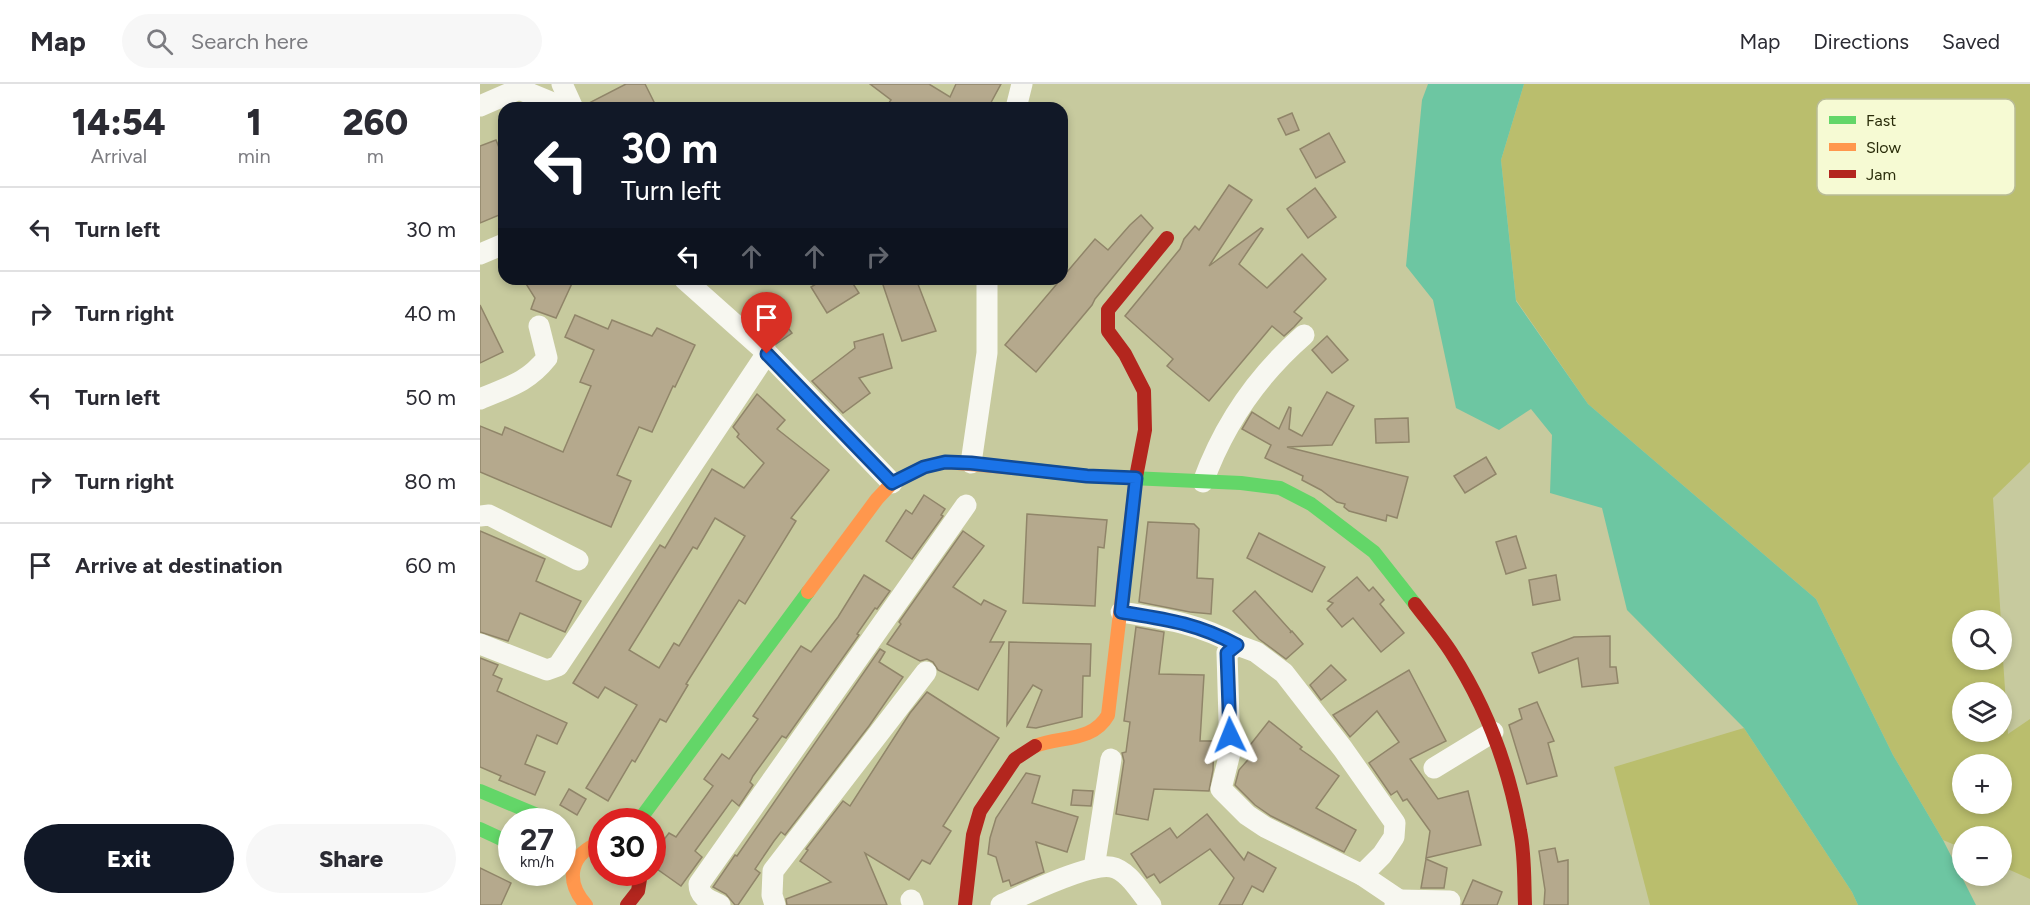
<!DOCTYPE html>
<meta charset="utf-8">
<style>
body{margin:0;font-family:Figtree,sans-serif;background:#f7f7f7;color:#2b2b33;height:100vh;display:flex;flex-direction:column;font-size:22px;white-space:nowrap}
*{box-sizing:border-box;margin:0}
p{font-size:20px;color:#7c7c81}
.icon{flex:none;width:33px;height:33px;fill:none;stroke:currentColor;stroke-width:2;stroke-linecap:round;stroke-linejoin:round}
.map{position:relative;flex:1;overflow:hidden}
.side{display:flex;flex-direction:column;background:#fff;width:480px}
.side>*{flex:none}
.hud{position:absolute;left:18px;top:18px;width:570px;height:183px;border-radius:18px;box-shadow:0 3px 9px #0003;background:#111827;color:#fff;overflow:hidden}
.fabs{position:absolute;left:1472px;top:526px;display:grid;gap:12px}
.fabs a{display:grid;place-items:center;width:60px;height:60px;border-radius:50%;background:#fff;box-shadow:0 3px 9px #0003;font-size:30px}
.speed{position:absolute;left:18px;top:724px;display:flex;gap:12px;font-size:30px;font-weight:700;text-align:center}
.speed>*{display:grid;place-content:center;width:78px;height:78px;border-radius:50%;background:#fff;box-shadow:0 3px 9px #0003;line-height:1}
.speed small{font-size:15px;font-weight:400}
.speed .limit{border:9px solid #d22;background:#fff;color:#111}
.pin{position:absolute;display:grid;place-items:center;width:51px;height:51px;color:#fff;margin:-62px -26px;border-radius:50% 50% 50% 0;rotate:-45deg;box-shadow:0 0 6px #0007}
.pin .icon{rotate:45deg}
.me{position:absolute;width:66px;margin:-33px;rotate:358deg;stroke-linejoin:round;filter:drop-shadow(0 0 4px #0008)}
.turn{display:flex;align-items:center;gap:21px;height:126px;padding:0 24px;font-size:27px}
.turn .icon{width:78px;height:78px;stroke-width:2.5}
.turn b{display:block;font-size:42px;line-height:51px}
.lanes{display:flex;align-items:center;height:57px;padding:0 24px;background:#0003;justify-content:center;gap:30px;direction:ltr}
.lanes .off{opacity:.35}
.eta{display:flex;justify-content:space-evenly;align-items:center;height:102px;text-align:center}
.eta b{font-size:36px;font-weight:800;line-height:42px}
.action{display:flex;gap:12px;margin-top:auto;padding:12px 24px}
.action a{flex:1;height:69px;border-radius:36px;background:#111827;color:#fff;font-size:24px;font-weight:800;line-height:69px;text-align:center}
.action a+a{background:#f7f7f7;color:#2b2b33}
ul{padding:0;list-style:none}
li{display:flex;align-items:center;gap:18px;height:84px;padding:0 24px;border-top:2px solid #e1e1e2}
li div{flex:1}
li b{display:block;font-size:22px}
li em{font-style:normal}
header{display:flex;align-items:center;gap:36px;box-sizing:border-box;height:84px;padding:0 30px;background:#fff;border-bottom:2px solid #e1e1e2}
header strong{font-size:28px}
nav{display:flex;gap:33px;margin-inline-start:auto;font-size:21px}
.search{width:420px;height:54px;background:#f7f7f7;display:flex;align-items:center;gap:15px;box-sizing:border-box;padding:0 21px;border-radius:33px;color:#7c7c81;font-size:22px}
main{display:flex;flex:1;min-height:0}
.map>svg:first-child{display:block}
.green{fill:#babe6d;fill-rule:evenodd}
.water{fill:#6dc6a2}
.building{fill:#b5a98d;stroke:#908569;stroke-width:1.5;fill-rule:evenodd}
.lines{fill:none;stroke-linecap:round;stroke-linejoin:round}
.street{stroke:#f7f7f0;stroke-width:21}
.fast{stroke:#63d668;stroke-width:14}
.slow{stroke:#ff974d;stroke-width:14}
.jam{stroke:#b3261e;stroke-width:14}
.route-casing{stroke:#114b97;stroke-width:15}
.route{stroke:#1a73e8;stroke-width:10}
.key{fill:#f6fad3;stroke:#b9bc97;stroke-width:1.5}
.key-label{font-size:16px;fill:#2a2c0a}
</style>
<header>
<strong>Map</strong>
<div class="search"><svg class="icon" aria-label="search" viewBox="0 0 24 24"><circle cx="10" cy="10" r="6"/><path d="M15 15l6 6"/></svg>Search here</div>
<nav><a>Map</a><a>Directions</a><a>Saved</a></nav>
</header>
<main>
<section class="side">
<div class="eta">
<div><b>14:54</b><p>Arrival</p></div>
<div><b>1</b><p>min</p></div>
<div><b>260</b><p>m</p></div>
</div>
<ul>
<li><svg class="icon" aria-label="left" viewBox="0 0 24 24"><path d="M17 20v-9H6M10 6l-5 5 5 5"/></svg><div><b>Turn left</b></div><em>30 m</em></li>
<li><svg class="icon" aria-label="right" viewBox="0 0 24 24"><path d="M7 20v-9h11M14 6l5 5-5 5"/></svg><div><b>Turn right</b></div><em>40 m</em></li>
<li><svg class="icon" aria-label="left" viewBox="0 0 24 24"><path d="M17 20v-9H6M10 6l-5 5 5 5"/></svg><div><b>Turn left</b></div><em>50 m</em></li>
<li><svg class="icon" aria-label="right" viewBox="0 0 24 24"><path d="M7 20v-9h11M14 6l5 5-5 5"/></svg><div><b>Turn right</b></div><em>80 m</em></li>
<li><svg class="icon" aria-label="arrive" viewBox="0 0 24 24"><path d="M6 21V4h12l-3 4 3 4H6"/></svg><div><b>Arrive at destination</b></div><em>60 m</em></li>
</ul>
<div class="action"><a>Exit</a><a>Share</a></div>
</section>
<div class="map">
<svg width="1550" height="821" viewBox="0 0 1550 821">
<rect width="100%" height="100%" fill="#c7ca9e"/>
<g class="green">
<path d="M1044,0H1550V378L1513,414L1521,537H1482V576H1521V545L1528,650L1550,635V795L1521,782V753H1482V764L1463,756L1413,671L1336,515L1108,320L1036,216L1021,76ZM1482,609H1521V648H1482ZM1482,681H1521V720H1482Z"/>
<path d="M1264,644L1372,808L1378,821H1170L1134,683Z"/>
</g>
<path class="water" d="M948,0H1044L1021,76L1036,217L1108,320L1336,515L1413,671L1463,756L1496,821H1378L1372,808L1264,644L1147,526L1122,424L1070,409L1072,351L1051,325L1019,346L976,324L953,216L926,182L942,16Z"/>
<g class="building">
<path d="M146,0H165L177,24H106L105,21Z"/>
<path d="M390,0H449L470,13L476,0H521L508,24H405L411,16Z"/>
<path d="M812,29L819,46L806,51L798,35Z"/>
<path d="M849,49L865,78L836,94L820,65Z"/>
<path d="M16,56L24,76V129L0,139V62Z"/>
<path d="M749,101L772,116L729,182L781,144L783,145L759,180L787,204L822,170L846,195L814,228L822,234L814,243L804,252L792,242L729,317L687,282L693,275L645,232L700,165L704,155L715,142L719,146Z"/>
<path d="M835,104L856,133L828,154L807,125Z"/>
<path d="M661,131L673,144L615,215L612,221L556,288L525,261L615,155L628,166L650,141Z"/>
<path d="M43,195H94L76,234L51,225L55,214Z"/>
<path d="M344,195H370L379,209L347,229L331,203Z"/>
<path d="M401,195H436L456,247L422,257Z"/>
<path d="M0,221L23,268L0,279Z"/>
<path d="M292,223L312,249L296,260L274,237Z"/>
<path d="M95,231L128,245L132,236L172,252L177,244L215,261L195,303L193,302L172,348L159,343L137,391L151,397L131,443L0,388V342L22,351L25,343L83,368L111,302L100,298L114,266L85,253Z"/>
<path d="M403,250L412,284L379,294L390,309L363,329L332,297L375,264L374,258Z"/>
<path d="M847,252L868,276L852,289L832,266Z"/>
<path d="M847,308L874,322L852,361L807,363L928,393L917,434L907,431L906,437L869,427L864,423L865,420L857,418L841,406L822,396L823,392L785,374L791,361L762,345L772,328L799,345L809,323L811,324L809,345L822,352Z"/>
<path d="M277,310L305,336L297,345L349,386L311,434L316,437L265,520L259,516L206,600L208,601L186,638L180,635L155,678L152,676L128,717L106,704L157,621L125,603L118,614L93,599L180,461L185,464L232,385L264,404L284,379L257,353L259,350L253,343ZM235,434L265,452L199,562L194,559L179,584L149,566L213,463L217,465Z"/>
<path d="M928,334L929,358L896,359L895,335Z"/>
<path d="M1006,373L1016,390L985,409L974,392Z"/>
<path d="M444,411L465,425L461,431L463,432L432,475L406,457L426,426L432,430Z"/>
<path d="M547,430L627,436L624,464L618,463L615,522L543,519Z"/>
<path d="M668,438L714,440L719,445L717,494L733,495L731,530L710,528L659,518Z"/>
<path d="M0,447L65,475L56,497L101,517L85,548L40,529L28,557L0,548Z"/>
<path d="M483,447L504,462L473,503L501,521L504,516L526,527L510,558H524L498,606L458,586L453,578L447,575L440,577L407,560L421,540L419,538Z"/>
<path d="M779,449L845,483L832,508L767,474Z"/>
<path d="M1036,452L1046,484L1026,490L1016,458Z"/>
<path d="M384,491L410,507L397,525L395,524L377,550L379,551L306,654L302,652L273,692L270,698L273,701L259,722L252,716L215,767L222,773L201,802L177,785L172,777V771L189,749L196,753L233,702L224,695L242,670L249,675L278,635L273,632L321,562L331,568L358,533Z"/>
<path d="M1076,491L1080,516L1053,521L1049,496Z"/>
<path d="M877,493L889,507L893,503L904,516L900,520L924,549L901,568L873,534L862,543L847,525L853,519L848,517Z"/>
<path d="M775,507L811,547L810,549L812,547L823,560L806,575L779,555L753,527Z"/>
<path d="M656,543L684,548L679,590L724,591L720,657H734L733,686L729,707L674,705L668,736L636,730L644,677L642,669L646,668L650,638L644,637Z"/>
<path d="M1130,552V583H1136L1138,599L1102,603L1098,574L1059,589L1052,569L1094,553Z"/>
<path d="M529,558L611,560L610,592H603L602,633L556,644L547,643L562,606L553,601L527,641Z"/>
<path d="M400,565L405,568L399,578L423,593L389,642L305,751L301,748L294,757L275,785L280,789L258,821H255L246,810L233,803L255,771L257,772Z"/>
<path d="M0,574L18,581L13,591L22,595L17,607L87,639L77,660L57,651L45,680L65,688L55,711L19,696L21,692L0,683Z"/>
<path d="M851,581L866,596L841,616L830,601Z"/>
<path d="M929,586L966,657L930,675L958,715L988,707L1001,761L946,774L950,747L927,715L923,717L917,707L911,711L889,679L919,658L897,627L870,653L853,631Z"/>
<path d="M447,608L519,654L463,742L471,747L450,780L442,776L429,796L385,769L407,821H307L306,815L351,798L320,777L328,766L326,765L363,717L370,722L430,629Z"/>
<path d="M1057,618L1074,657L1068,659L1077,692L1047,700L1029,641L1042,635L1039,625Z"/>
<path d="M789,637L822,663L820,665L859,692L836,724L876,746L864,768L791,732L775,721L755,701L759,686L773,670L767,665Z"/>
<path d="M546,689L560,692L552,719L598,733L587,768L556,758L564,788L531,802L529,796L523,798L516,773L508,770L510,754L516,734Z"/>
<path d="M89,705L106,715L97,731L80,721Z"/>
<path d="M593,706L613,707L611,722L591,721Z"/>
<path d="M727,730L764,776L768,768L796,784L783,808L772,802L762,821H739L754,794L730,765L680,799L674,790L667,794L651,770L690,744L697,754Z"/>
<path d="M1075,764L1078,778L1088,776V821H1064L1065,806L1059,767Z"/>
<path d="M946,775L967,784L964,804H941Z"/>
<path d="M0,784L31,799L21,821H0Z"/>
<path d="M993,796L1022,808L1017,821H982Z"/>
</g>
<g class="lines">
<g class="street">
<path d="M82,0L93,24"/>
<path d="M39,5L85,24"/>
<path d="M0,22L39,5L44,0"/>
<path d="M536,24L542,0"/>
<path d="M0,170L24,160"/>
<path d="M204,195L287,269L412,399"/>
<path d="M0,315C28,303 47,299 67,274L59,242"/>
<path d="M491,379L507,269V195"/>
<path d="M723,398C744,340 778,291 824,251"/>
<path d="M0,432L9,431L98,476"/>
<path d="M641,528C684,535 718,539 757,561"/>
<path d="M0,560L67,586L78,582L287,269"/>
<path d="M757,561L776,568L804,589L863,665L915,739L914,753L902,771L882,791L785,743L767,731L741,705L750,669L747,569Z"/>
<path d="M954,684L1013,648"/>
<path d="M614,784L631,675"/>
<path d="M882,791L919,816"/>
<path d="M431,816L433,821"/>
<path d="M240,821C229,816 219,813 219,800L486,421"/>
<path d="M295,821L292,811L293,787L446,588"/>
<path d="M521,821C543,811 609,779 631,783C648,786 660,808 671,821"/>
<path d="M915,821L919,816L970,817"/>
</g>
<g class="fast">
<path d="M537,384L607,392L761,399L800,404L831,420L894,468L935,520"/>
<path d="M0,707L74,738"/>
<path d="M158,738L328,508"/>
<path d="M0,745L32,760"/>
</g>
<g class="slow">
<path d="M328,508L397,415L412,399L444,383L465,378L537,384"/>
<path d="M555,662C581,652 613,658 628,631L656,393"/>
<path d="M106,821C84,796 90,769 122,758"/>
</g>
<g class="jam">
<path d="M656,393L665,346L664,307L645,270L628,247V226L687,154"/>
<path d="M935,520C947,536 960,551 971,568C1006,622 1029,684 1040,747C1045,771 1044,797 1045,821"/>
<path d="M147,821L158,807L161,789"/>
<path d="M485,821L493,751L500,727L535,675L555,662"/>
</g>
</g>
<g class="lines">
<g class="route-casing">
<path id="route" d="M287,270L412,399L444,383L465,378L491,379L607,392L656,394L641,528C684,535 717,539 757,561L747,569L750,651"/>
</g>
<use href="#route" class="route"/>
</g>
<rect x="1337" y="15" width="198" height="96" rx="9" class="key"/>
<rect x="1349" y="32" width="27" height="8" fill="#63d668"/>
<rect x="1349" y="59" width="27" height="8" fill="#ff974d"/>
<rect x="1349" y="86" width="27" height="8" fill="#b3261e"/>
<g class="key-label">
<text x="1386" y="42">Fast</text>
<text x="1386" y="69">Slow</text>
<text x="1386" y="96">Jam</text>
</g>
</svg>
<div class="fabs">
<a><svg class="icon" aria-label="search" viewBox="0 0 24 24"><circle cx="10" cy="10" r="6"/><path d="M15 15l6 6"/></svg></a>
<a><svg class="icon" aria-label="layers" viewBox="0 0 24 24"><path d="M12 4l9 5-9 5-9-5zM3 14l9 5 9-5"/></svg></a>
<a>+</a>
<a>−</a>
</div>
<div class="speed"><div>27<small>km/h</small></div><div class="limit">30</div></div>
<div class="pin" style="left:287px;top:270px;background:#d93025"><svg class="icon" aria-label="arrive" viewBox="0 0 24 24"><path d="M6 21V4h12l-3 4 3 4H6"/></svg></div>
<svg class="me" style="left:750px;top:651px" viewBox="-20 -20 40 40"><path d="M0-17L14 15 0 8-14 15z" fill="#1a73e8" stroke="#fff" stroke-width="4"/></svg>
<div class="hud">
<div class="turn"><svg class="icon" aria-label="left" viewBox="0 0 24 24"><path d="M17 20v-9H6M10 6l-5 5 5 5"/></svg><div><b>30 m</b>Turn left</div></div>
<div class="lanes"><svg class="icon" aria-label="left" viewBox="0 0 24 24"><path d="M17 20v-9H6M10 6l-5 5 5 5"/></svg><svg class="icon off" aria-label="ahead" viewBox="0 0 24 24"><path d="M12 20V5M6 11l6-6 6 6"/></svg><svg class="icon off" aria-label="ahead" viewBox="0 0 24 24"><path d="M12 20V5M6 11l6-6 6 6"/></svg><svg class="icon off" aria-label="right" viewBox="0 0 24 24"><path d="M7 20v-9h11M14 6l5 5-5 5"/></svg></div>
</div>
</div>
</main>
